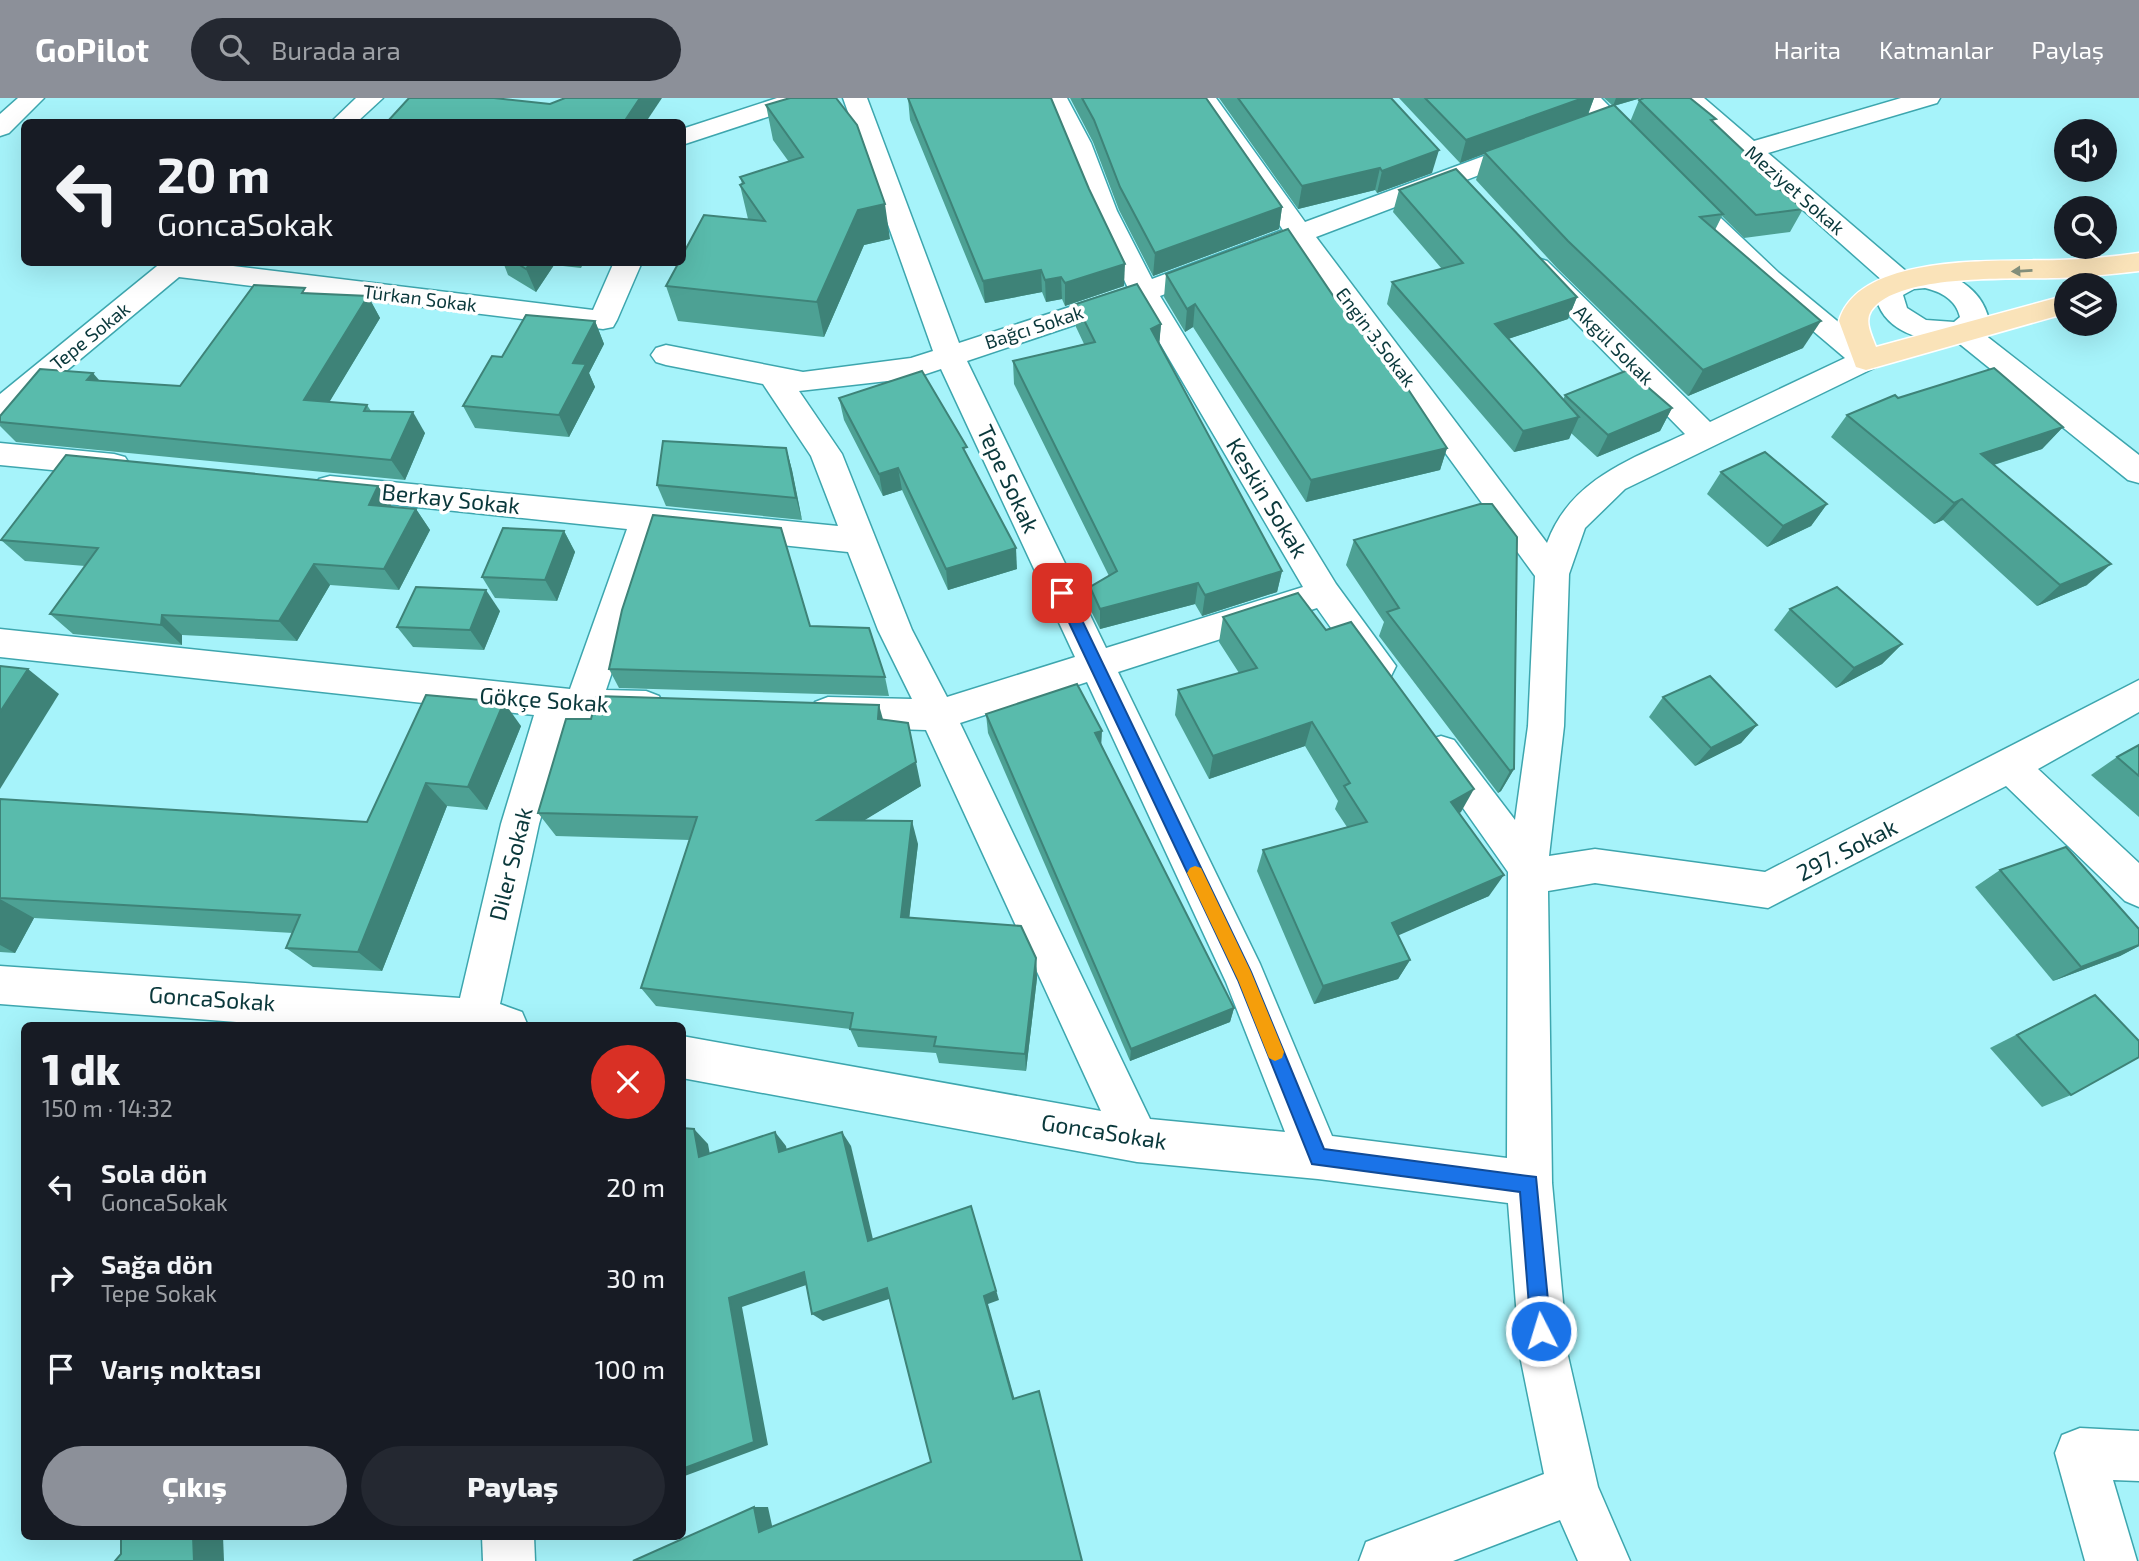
<!DOCTYPE html>
<html lang="tr">
<meta charset="utf-8">
<style>
body{margin:0;font-family:"Exo 2",sans-serif;background:#242831;color:#f1f3f6;height:100vh;display:flex;flex-direction:column;font-size:26px;white-space:nowrap}
*{box-sizing:border-box;margin:0}
p{font-size:23px;color:#9ea1a6}
.icon{flex:none;width:38px;height:38px;fill:none;stroke:currentColor;stroke-width:2;stroke-linecap:round;stroke-linejoin:round}
.map{position:relative;flex:1;overflow:hidden}
.drawer{position:absolute;left:21px;top:924px;width:665px;height:518px;display:flex;flex-direction:column;background:#171b24;border-radius:10px;box-shadow:0 7px 28px #0002}
.drawer>*{flex:none}
.hud{position:absolute;left:21px;top:21px;width:665px;height:147px;border-radius:10px;box-shadow:0 7px 28px #0002;background:#171b24;color:#f1f3f6;overflow:hidden}
.tools{position:absolute;left:2054px;top:21px;display:grid;gap:14px}
.tools a{display:grid;place-items:center;width:63px;height:63px;border-radius:50%;background:#171b24;box-shadow:0 7px 28px #0002;font-size:35px}
.pin{position:absolute;display:grid;place-items:center;width:60px;height:60px;color:#fff;margin:-30px;border-radius:14px;box-shadow:0 4px 10px #0006}
.me{position:absolute;width:77px;margin:-38px;rotate:355deg;stroke-linejoin:round;filter:drop-shadow(0 0 5px #0008)}
.turn{display:flex;align-items:center;gap:24px;height:147px;padding:0 21px;font-size:32px}
.turn .icon{width:91px;height:91px;stroke-width:2.5}
.turn b{display:block;font-size:49px;line-height:60px}
.round{display:grid;place-items:center;flex:none;width:74px;height:74px;border-radius:37px;background:#242831}
.summary{display:flex;align-items:center;justify-content:space-between;height:119px;padding:0 21px}
h1{font-size:42px;font-weight:800;line-height:52px}
.action{display:flex;gap:14px;margin-top:auto;padding:14px 21px}
.action a{flex:1;height:80px;border-radius:42px;background:#8c9099;color:#fff;font-size:28px;font-weight:800;line-height:80px;text-align:center}
.action a+a{background:#242831;color:#f1f3f6}
ul{padding:0;list-style:none}
li{display:flex;align-items:center;gap:21px;height:91px;padding:0 21px}
li div{flex:1}
li b{display:block;font-size:26px}
li em{font-style:normal}
header{display:flex;align-items:center;gap:42px;box-sizing:border-box;height:98px;padding:0 35px;background:#8c9099;color:#fff}
header strong{font-size:33px}
nav{display:flex;gap:38px;margin-inline-start:auto;font-size:24px}
.search{width:490px;height:63px;background:#242831;display:flex;align-items:center;gap:18px;box-sizing:border-box;padding:0 24px;border-radius:38px;color:#9ea1a6;font-size:26px}
.map>svg:first-child{display:block}
.lines{fill:none;stroke-linecap:round;stroke-linejoin:round}
.minor-casing{stroke:#3da6ae;stroke-width:3}
.major-casing{stroke:#fff;stroke-width:3}
.minor{fill:#fff;fill-rule:evenodd}
.major{fill:#fae3b9;fill-rule:evenodd}
.wall{fill:#4da194}
.shaded-wall{fill:#3e8378}
.building{fill:#59bbac;stroke:#3e8378;stroke-width:2}
.oneway{fill:#828e7a}
.route{fill:#1a73e8;stroke:#114b97;stroke-width:2}
.slow{fill:#f59e0b}
.labels{text-anchor:middle;stroke-width:7;stroke-linejoin:round;paint-order:stroke}
.far-street-label{font-size:19px;fill:#0a383b;stroke:#fff}
.street-label{font-size:23px;fill:#0a383b;stroke:#fff}
</style>
<header>
<strong>GoPilot</strong>
<div class="search"><svg class="icon" aria-label="search" viewBox="0 0 24 24"><circle cx="10" cy="10" r="6"/><path d="M15 15l6 6"/></svg>Burada ara</div>
<nav><a>Harita</a><a>Katmanlar</a><a>Paylaş</a></nav>
</header>
<div class="map">
<svg width="2139" height="1463" viewBox="0 0 2139 1463">
<rect width="100%" height="100%" fill="#a6f3fa"/>
<g class="lines">
<g class="minor-casing">
<g id="minor">
<path d="M18,0H44L9,35L0,38V16Z"/>
<path d="M356,0H383L357,24H331Z"/>
<path d="M777,0H813L810,5L682,47V31Z"/>
<path d="M843,0H867L959,245L1128,190L1091,113L1065,45L1043,0H1067L1091,45L1117,113L1152,181L1283,132L1192,0H1216L1305,124L1519,45L1528,42L1537,45L1541,50L1537,55L1316,139L1547,445C1570,382 1629,362 1685,336L1527,175L1523,169L1527,163L1537,160L1547,163L1710,324L1845,260L1759,187L1664,93L1668,87L1677,85L1686,87L1779,175L1876,255L1881,262L1876,269L1625,391L1585,430L1569,476L1564,628L1549,758L1595,751L1765,774L2139,582V614L2038,671L2139,765V809L2125,803L2006,688L1768,810L1595,785L1548,793L1552,1085L1568,1258L1598,1389L1630,1463H1578L1560,1422L1453,1463H1359L1366,1444L1544,1376L1520,1258L1508,1105L1318,1081L1137,1064L682,980V938L1101,1013L926,632L828,629L815,624L810,614L815,604L828,599L912,601L878,532L848,454L659,434L606,592L646,593L659,598L664,608L659,618L646,623L570,620L539,726L500,906L522,914L528,928H290L0,906V868L460,900L501,726L534,617L0,559V531L570,591L627,431L330,400L319,397L314,389L319,381L330,378L838,428L811,358L763,286L666,267L656,264L651,257L656,250L666,247L803,274L911,260L933,253ZM1294,147L1535,478L1528,628L1515,722L1454,642L1441,638L1428,642L1423,653L1508,774L1507,1060L1332,1038L1260,866L1118,574L1317,510L1365,578L1378,582L1391,578L1396,568L1336,486L1160,198ZM1137,206L1303,489L1106,550L967,263ZM941,271L1075,559L947,599L912,532L842,356L799,293L914,280ZM1087,584L1226,884L1285,1034L1150,1021L960,625Z"/>
<path d="M1575,0H1601L1645,45L1649,50L1645,55L1636,58L1627,55Z"/>
<path d="M1677,0H1704L1754,43L1901,0H1940L1937,5L1768,55L1907,174C1942,167 1981,186 1989,222L1980,233L2139,357V385L2128,382L1956,243C1922,245 1881,233 1875,195L1884,184ZM1925,190C1942,194 1956,202 1960,219L1954,224L1926,222L1907,210L1903,197L1914,191Z"/>
<path d="M162,164H200L593,212L614,164H642L617,222L613,229L603,231L179,179L11,319L0,322V296Z"/>
<path d="M0,345L114,356L125,359L130,367L125,375L114,378L0,367Z"/>
<path d="M2080,1330L2139,1333V1383L2113,1382L2137,1463H2085L2055,1355L2062,1337Z"/>
<path d="M482,1438H534L535,1463H483Z"/>
</g>
</g>
<g class="major-casing">
<path id="major" d="M2139,155V173C2112,176 2085,179 2058,180C2016,181 1896,175 1871,213C1864,224 1872,238 1876,249L2067,197V215L1866,272L1856,269L1839,223C1859,154 2001,164 2059,162C2086,161 2112,159 2139,155Z"/>
</g>
<use href="#minor" class="minor"/>
<use href="#major" class="major"/>
</g>
<g class="wall">
<path d="M908,0L1124,188L1065,208L1062,201L1046,204L1042,194L985,205L910,22Z"/>
<path d="M1070,0H1206L1282,109L1279,131L1153,178L1119,112L1093,44Z"/>
<path d="M1219,0H1392L1432,75L1377,95L1375,92L1298,111Z"/>
<path d="M1399,0H1594L1588,17L1613,8L1604,0H1641L1614,8L1630,24L1639,2L1714,25L1764,72L1762,76L1803,111L1790,134L1744,140L1722,118L1715,132L1803,250L1688,298L1557,170L1476,82L1484,56L1460,65Z"/>
<path d="M766,7L890,141L864,147L824,239L678,223L666,188L748,121L740,87L742,86L740,79L789,64L773,42Z"/>
<path d="M1399,92L1577,199L1568,221L1508,241L1563,302L1565,297L1672,310L1660,333L1597,359L1571,335L1569,341L1514,354L1387,206L1392,184L1442,171L1393,114Z"/>
<path d="M503,164H584L581,170L554,167L536,194L508,177Z"/>
<path d="M1166,176L1334,199L1447,350L1440,372L1306,404L1193,229L1185,234L1164,199Z"/>
<path d="M307,195L368,198L380,220L329,304L367,307L371,313L425,335L405,382L16,344L0,328V318L99,283L180,288Z"/>
<path d="M1076,206L1161,226L1159,246L1282,473L1277,494L1202,518L1195,506L1100,531L1089,509L1090,489L1109,478L1014,286L1013,263L1084,246L1076,229Z"/>
<path d="M595,223L604,246L589,275L595,289L569,339L475,330L463,308L502,259Z"/>
<path d="M839,300L1017,471L948,492L902,392L883,398L844,322Z"/>
<path d="M1898,300L2063,329L2042,351L1994,367L2087,487L2037,508L1943,422L1934,426L1831,339L1847,317Z"/>
<path d="M786,350L792,372L802,422L666,408L657,387Z"/>
<path d="M1721,374L1827,406L1811,428L1767,449L1707,396Z"/>
<path d="M378,388L392,409L416,411L430,432L399,492L330,487L297,543L182,537V547L73,536L50,516L85,468L25,463L1,442Z"/>
<path d="M564,433L575,454L557,503L495,500L482,479Z"/>
<path d="M1354,442L1514,671L1501,693L1498,695L1379,538L1384,524L1346,467Z"/>
<path d="M1790,511L1902,546L1882,566L1836,590L1774,532Z"/>
<path d="M500,513L484,552L413,549L397,529Z"/>
<path d="M1223,519L1461,714L1459,715L1489,798L1397,837L1410,862L1398,881L1314,906L1257,773L1263,752L1347,729L1335,711L1338,703L1305,648L1209,681L1175,617L1178,592L1239,575L1219,544Z"/>
<path d="M810,528L885,579L889,598L619,590L609,571Z"/>
<path d="M426,597L521,628L487,712L447,708L382,873L313,869L286,850L293,835L34,820L15,855L0,854V701L367,724Z"/>
<path d="M1663,599L1757,627L1741,645L1695,668L1649,619Z"/>
<path d="M986,616L1101,648L1234,910L1230,924L1130,963L988,635Z"/>
<path d="M883,622L921,688L864,722L918,746L909,819L1036,860L1037,880L1026,973L939,965L936,955L858,949L850,931L656,908L641,890L690,742L556,738L538,715Z"/>
<path d="M2139,647V719L2091,677L2117,659Z"/>
<path d="M2000,772L2139,831V848L2120,858L2053,883L1975,789Z"/>
<path d="M2095,897L2071,997L2042,1009L1990,950Z"/>
</g>
<g class="shaded-wall">
<path d="M640,0H662L646,24H624Z"/>
<path d="M1583,0H1594L1587,18L1484,54V56L1460,65L1466,42Z"/>
<path d="M1616,0H1641L1613,8Z"/>
<path d="M1439,52L1432,75L1377,95L1382,73Z"/>
<path d="M1380,70L1375,92L1298,111L1302,88Z"/>
<path d="M885,106L890,141L864,147L824,239L817,204L858,112Z"/>
<path d="M1282,109L1279,131L1153,178L1155,155Z"/>
<path d="M531,164H553L554,167L536,194L526,171Z"/>
<path d="M1125,166L1124,188L1065,208V185Z"/>
<path d="M1041,172L1042,194L985,205L983,183Z"/>
<path d="M1061,179L1062,201L1046,204L1045,182Z"/>
<path d="M368,198L380,220L318,323L304,302Z"/>
<path d="M1577,199L1568,221L1487,248L1495,226Z"/>
<path d="M1195,206L1193,229L1185,234L1187,211Z"/>
<path d="M595,223L604,246L589,275L595,289L569,339L559,317L573,265Z"/>
<path d="M1821,223L1803,250L1688,298L1703,272Z"/>
<path d="M1161,226L1159,249L1151,231Z"/>
<path d="M93,275L111,296L87,282Z"/>
<path d="M1672,310L1660,333L1597,359L1608,337Z"/>
<path d="M413,314L425,335L405,382L391,362Z"/>
<path d="M1579,319L1569,341L1514,354L1523,333Z"/>
<path d="M2063,329L2042,351L1962,377L1981,356Z"/>
<path d="M786,350L792,372L802,422L796,400Z"/>
<path d="M1447,350L1440,372L1306,404L1311,382Z"/>
<path d="M898,370L902,392L883,398L879,376Z"/>
<path d="M378,388L393,410L369,407Z"/>
<path d="M1962,401L1943,422L1934,426L1954,405Z"/>
<path d="M1827,406L1811,428L1767,449L1783,428Z"/>
<path d="M416,411L430,432L399,492L384,471Z"/>
<path d="M564,433L575,454L557,503L545,482Z"/>
<path d="M1016,450L1017,471L948,492L946,471Z"/>
<path d="M314,466L330,487L297,543L279,523Z"/>
<path d="M2111,466L2087,487L2037,508L2060,487Z"/>
<path d="M1282,473L1277,494L1202,518L1205,497Z"/>
<path d="M1198,485L1195,506L1100,531V511Z"/>
<path d="M486,492L500,513L484,552L470,532Z"/>
<path d="M162,517L182,537V547L161,527Z"/>
<path d="M1902,546L1882,566L1836,590L1854,570Z"/>
<path d="M28,571L59,596L0,691V614Z"/>
<path d="M504,604L521,628L487,712L468,689Z"/>
<path d="M879,607L886,632L878,621Z"/>
<path d="M1312,624L1305,648L1209,681L1213,658Z"/>
<path d="M1757,627L1741,645L1695,668L1711,650Z"/>
<path d="M1102,633L1101,651L1095,635Z"/>
<path d="M916,664L921,688L827,745L818,722Z"/>
<path d="M1514,671L1501,693L1498,695L1510,673Z"/>
<path d="M426,685L447,708L382,873L358,854Z"/>
<path d="M1474,691L1461,714L1439,726L1451,704Z"/>
<path d="M912,723L918,746L907,839L901,819Z"/>
<path d="M1504,777L1489,798L1381,845L1392,825Z"/>
<path d="M0,801L34,820L15,855L0,847Z"/>
<path d="M2139,847V848L2120,858L2053,883L2081,869Z"/>
<path d="M1036,860L1037,880L1026,973L1025,956Z"/>
<path d="M1410,862L1398,881L1314,906L1323,888Z"/>
<path d="M1234,910L1230,924L1130,963L1131,951Z"/>
<path d="M694,1031L708,1046L713,1073L699,1059Z"/>
<path d="M775,1034L786,1048L790,1067L779,1054Z"/>
<path d="M842,1034L851,1048L876,1154L868,1143Z"/>
<path d="M971,1108L999,1202L988,1206L1016,1306L1013,1301L984,1198Z"/>
<path d="M804,1174L815,1184L742,1209L768,1347L682,1379V1371L729,1200Z"/>
<path d="M887,1190L895,1199L823,1223L812,1216Z"/>
<path d="M754,1409H768L773,1432L759,1434Z"/>
<path d="M193,1438H223L224,1463H194Z"/>
</g>
<g class="building">
<path d="M409,0H494L550,6L565,0H640L624,24H387Z"/>
<path d="M790,0H836L857,27L885,106L858,112L817,204L666,188L679,164H682V158L704,117L765,123L740,87L744,85L740,79L803,59L766,7Z"/>
<path d="M908,0H1051L1089,91L1125,166L1065,185L1061,179L1045,182L1041,172L983,183Z"/>
<path d="M1082,0H1206L1282,109L1155,155L1120,89L1094,22Z"/>
<path d="M1238,0H1391L1439,52L1382,73L1380,70L1302,88Z"/>
<path d="M1425,0H1583L1466,42Z"/>
<path d="M1644,0H1690L1716,21L1711,22L1764,72L1758,73L1803,111L1756,117L1639,2Z"/>
<path d="M1614,7L1723,116L1700,119L1821,223L1703,272L1568,143L1484,54Z"/>
<path d="M1456,71L1577,199L1495,226L1579,319L1523,333L1392,184L1463,165L1399,92Z"/>
<path d="M1288,131L1334,199L1345,196L1447,350L1311,382L1195,206L1187,211L1166,176Z"/>
<path d="M515,164H531L526,171Z"/>
<path d="M1137,186L1161,226L1151,231L1282,473L1205,497L1198,485L1100,511L1090,489L1117,473L1013,263L1095,244L1076,206Z"/>
<path d="M254,187L305,190L302,195L368,198L304,302L367,307L364,313L413,314L391,362L0,324V318L40,271L93,275L87,282L180,288Z"/>
<path d="M526,217L595,223L573,265L586,266L559,317L463,308L492,258L502,259Z"/>
<path d="M1994,270L2063,329L1981,356L2111,466L2060,487L1962,401L1954,405L1847,317L1895,297L1898,300Z"/>
<path d="M1628,272L1672,310L1608,337L1565,297Z"/>
<path d="M922,273L967,349L963,350L1016,450L946,471L898,370L879,376L839,300Z"/>
<path d="M663,343L786,350L796,400L657,387Z"/>
<path d="M1765,354L1827,406L1783,428L1721,374Z"/>
<path d="M66,357L378,388L369,407L416,411L384,471L314,466L279,523L162,517L161,527L50,516L98,450L1,442Z"/>
<path d="M1480,406H1492L1517,439L1514,671L1510,673L1387,514L1399,510L1354,442Z"/>
<path d="M653,417L781,430L810,528L869,530L885,579L609,571L622,512Z"/>
<path d="M503,430L564,433L545,482L482,479Z"/>
<path d="M416,489L486,492L470,532L397,529Z"/>
<path d="M1837,489L1902,546L1854,570L1790,511Z"/>
<path d="M1298,495L1326,532L1351,524L1474,691L1451,704L1504,777L1392,825L1410,862L1323,888L1263,752L1367,724L1344,688L1350,685L1312,624L1213,658L1178,592L1257,570L1223,519Z"/>
<path d="M0,568L28,571L0,614Z"/>
<path d="M1710,578L1757,627L1711,650L1663,599Z"/>
<path d="M1077,586L1102,633L1095,635L1234,910L1131,951L986,616Z"/>
<path d="M426,597L504,604L468,689L426,685L358,854L286,850L300,817L0,800V701L367,724Z"/>
<path d="M597,598L879,607L878,621L908,625L916,664L818,722L912,723L901,819L1021,828L1036,860L1025,956L934,948L936,939L850,931L853,915L641,890L697,719L538,715L566,621H591Z"/>
<path d="M2139,647V678L2117,659Z"/>
<path d="M2066,749L2139,831V847L2081,869L2000,772Z"/>
<path d="M2095,897L2139,943V959L2071,997L2017,937Z"/>
<path d="M682,1030L694,1031L699,1059L775,1034L779,1054L842,1034L868,1143L971,1108L996,1193L984,1198L1013,1301L1039,1293L1082,1463H633L754,1409L759,1434L931,1364L887,1190L812,1216L804,1174L729,1200L754,1344L682,1371Z"/>
<path d="M121,1438H193L194,1463H115L121,1456Z"/>
</g>
<defs><path id="oneway-solid" d="M-6-.8H1V-3.2L6.5 0L1 3.2V.8H-6Z" transform="scale(1.75)"/></defs>
<use class="oneway" href="#oneway-solid" transform="translate(2022 173) rotate(177)"/>
<path class="route" d="M1062,489L1069,495L1251,874L1324,1051L1536,1079L1551,1233L1548,1240L1541,1243L1534,1240L1531,1233L1520,1094L1312,1066L1238,882L1055,495Z"/>
<path class="slow" d="M1195,768L1201,770L1251,874L1284,954L1282,960L1275,963L1269,960L1238,882L1187,775L1190,770Z"/>
<g class="labels">
<g class="far-street-label">
<text transform="translate(1795 92) rotate(41)" y="7">Meziyet Sokak</text>
<text transform="translate(420 200) rotate(7)" y="7">Türkan Sokak</text>
<text transform="translate(1034 229) rotate(-18)" y="7">Bağcı Sokak</text>
<text transform="translate(90 238) rotate(-39)" y="7">Tepe Sokak</text>
<text transform="translate(1376 239) rotate(53)" y="7">Engin 3.Sokak</text>
<text transform="translate(1614 247) rotate(45)" y="7">Akgül Sokak</text>
</g>
<g class="street-label">
<text transform="translate(1008 381) rotate(65)" y="8">Tepe Sokak</text>
<text transform="translate(1267 400) rotate(59)" y="8">Keskin Sokak</text>
<text transform="translate(451 401) rotate(6)" y="8">Berkay Sokak</text>
<text transform="translate(544 602) rotate(4)" y="8">Gökçe Sokak</text>
<text transform="translate(1847 752) rotate(-27)" y="8">297. Sokak</text>
<text transform="translate(511 766) rotate(-76)" y="8">Diler Sokak</text>
<text transform="translate(212 901) rotate(4)" y="8">GoncaSokak</text>
<text transform="translate(1104 1034) rotate(9)" y="8">GoncaSokak</text>
</g>
</g>
</svg>
<div class="tools">
<a><svg class="icon" aria-label="sound" viewBox="0 0 24 24"><path d="M4 9h4l5-4v14l-5-4H4zM17 9q2 3 0 6"/></svg></a>
<a><svg class="icon" aria-label="search" viewBox="0 0 24 24"><circle cx="10" cy="10" r="6"/><path d="M15 15l6 6"/></svg></a>
<a><svg class="icon" aria-label="layers" viewBox="0 0 24 24"><path d="M12 4l9 5-9 5-9-5zM3 14l9 5 9-5"/></svg></a>
</div>
<div class="pin" style="left:1062px;top:495px;background:#d93025"><svg class="icon" aria-label="arrive" viewBox="0 0 24 24"><path d="M6 21V4h12l-3 4 3 4H6"/></svg></div>
<svg class="me" style="left:1541px;top:1233px" viewBox="-20 -20 40 40"><circle r="17" fill="#1a73e8" stroke="#fff" stroke-width="3"/><path d="M0-11L8 9 0 5-8 9z" fill="#fff"/></svg>
<div class="hud">
<div class="turn"><svg class="icon" aria-label="left" viewBox="0 0 24 24"><path d="M17 20v-9H6M10 6l-5 5 5 5"/></svg><div><b>20 m</b>GoncaSokak</div></div>
</div>
<section class="drawer">
<div class="summary"><div><h1>1 dk</h1><p>150 m · 14:32</p></div><a class="round" style="background:#d93025;color:#fff"><svg class="icon" aria-label="close" viewBox="0 0 24 24"><path d="M6 6l12 12M18 6L6 18"/></svg></a></div>
<ul>
<li><svg class="icon" aria-label="left" viewBox="0 0 24 24"><path d="M17 20v-9H6M10 6l-5 5 5 5"/></svg><div><b>Sola dön</b><p>GoncaSokak</p></div><em>20 m</em></li>
<li><svg class="icon" aria-label="right" viewBox="0 0 24 24"><path d="M7 20v-9h11M14 6l5 5-5 5"/></svg><div><b>Sağa dön</b><p>Tepe Sokak</p></div><em>30 m</em></li>
<li><svg class="icon" aria-label="arrive" viewBox="0 0 24 24"><path d="M6 21V4h12l-3 4 3 4H6"/></svg><div><b>Varış noktası</b></div><em>100 m</em></li>
</ul>
<div class="action"><a>Çıkış</a><a>Paylaş</a></div>
</section>
</div>
